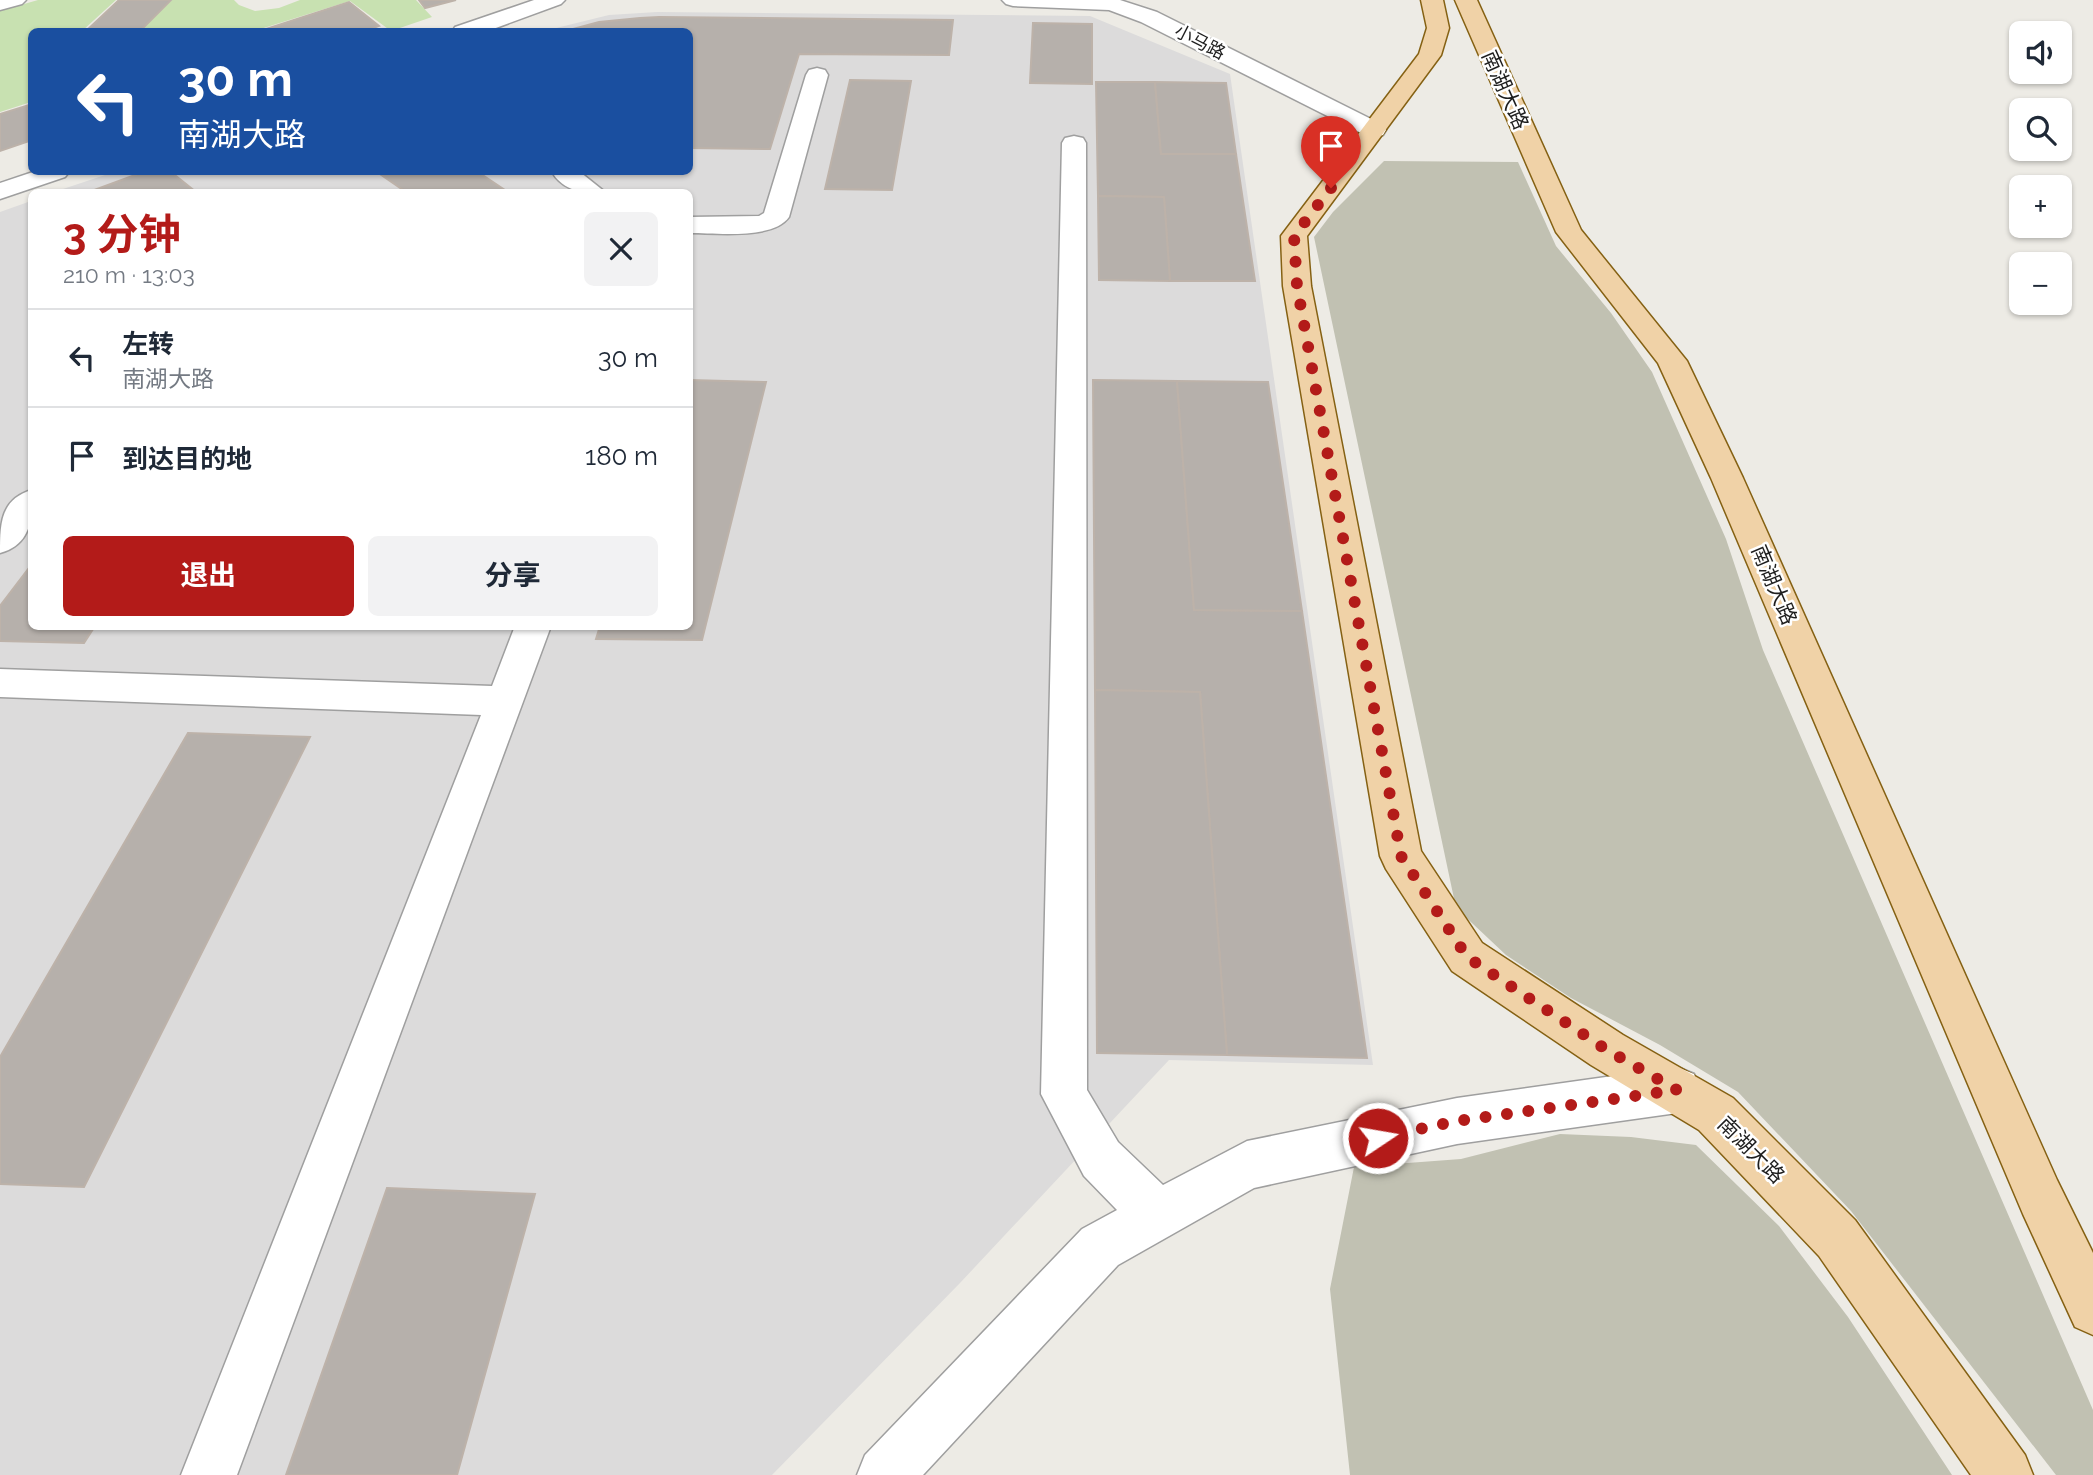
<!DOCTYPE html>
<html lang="zh">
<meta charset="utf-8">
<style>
body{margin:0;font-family:Raleway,"Noto Sans SC",sans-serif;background:#f2f2f3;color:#1f2937;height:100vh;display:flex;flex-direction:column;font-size:26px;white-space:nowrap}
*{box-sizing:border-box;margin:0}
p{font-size:23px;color:#747a83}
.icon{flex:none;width:38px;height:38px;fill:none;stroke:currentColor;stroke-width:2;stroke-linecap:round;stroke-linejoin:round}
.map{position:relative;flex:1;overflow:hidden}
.side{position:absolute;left:28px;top:189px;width:665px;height:441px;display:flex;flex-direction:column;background:#fff;border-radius:10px;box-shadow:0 2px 5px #0004}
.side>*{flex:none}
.guide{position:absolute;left:28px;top:28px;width:665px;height:147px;border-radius:10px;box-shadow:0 2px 5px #0004;background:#1a4fa0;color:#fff;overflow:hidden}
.buttons{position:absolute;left:2009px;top:21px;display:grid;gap:14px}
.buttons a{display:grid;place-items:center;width:63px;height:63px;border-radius:10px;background:#fff;box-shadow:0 2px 5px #0004;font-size:35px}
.pin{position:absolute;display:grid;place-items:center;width:60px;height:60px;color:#fff;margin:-72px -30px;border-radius:50% 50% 50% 0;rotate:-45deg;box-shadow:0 0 7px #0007}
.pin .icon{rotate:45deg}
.me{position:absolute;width:77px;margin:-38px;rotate:78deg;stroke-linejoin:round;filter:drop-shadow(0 0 5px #0008)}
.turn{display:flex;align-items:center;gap:24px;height:147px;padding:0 35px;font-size:32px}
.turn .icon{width:91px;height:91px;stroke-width:2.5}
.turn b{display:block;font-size:49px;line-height:60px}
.round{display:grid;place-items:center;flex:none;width:74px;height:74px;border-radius:10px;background:#f2f2f3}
.overview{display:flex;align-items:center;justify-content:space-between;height:119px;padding:0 35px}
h1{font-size:42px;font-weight:700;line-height:52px;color:#b31b19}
.cta{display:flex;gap:14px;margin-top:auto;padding:14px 35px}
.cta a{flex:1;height:80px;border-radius:10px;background:#b31b19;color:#fff;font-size:28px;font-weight:700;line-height:80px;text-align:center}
.cta a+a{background:#f2f2f3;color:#1f2937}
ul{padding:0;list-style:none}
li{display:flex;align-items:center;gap:21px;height:98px;padding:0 35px;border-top:2px solid #e0e1e3}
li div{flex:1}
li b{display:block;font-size:26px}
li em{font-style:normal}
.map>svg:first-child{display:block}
.residential{fill:#dcdbdb}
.construction{fill:#c1c1b2}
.grass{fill:#c8e1b1}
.building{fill:#b6b0ab;stroke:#bdb2a9;stroke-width:2}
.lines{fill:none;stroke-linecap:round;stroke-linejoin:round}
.minor-casing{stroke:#9f9f9f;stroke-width:3}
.major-casing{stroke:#856113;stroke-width:3}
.minor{fill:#fff;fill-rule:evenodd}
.major{fill:#f0d2a7;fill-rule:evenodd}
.route{stroke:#b31b19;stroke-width:12;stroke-dasharray:0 21.6}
.labels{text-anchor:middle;stroke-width:5;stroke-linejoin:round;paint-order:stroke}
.far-street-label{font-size:18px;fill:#1e1e1e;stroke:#fff}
.street-label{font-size:21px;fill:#1e1e1e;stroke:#fff}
</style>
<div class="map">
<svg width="2093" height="1475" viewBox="0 0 2093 1475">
<rect width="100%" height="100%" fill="#edebe5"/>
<path class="residential" d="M657,12L1090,16L1230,74L1373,1065L1169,1060L960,1283L772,1475H0V212L31,201L32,626H690V192H54L114,172H690V32L544,31L609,15Z"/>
<g class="construction">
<path d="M1384,161L1518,162L1556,246L1611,313L1652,372L1726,539L1763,650L2093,1410V1475H2056L1851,1211L1738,1092L1660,1045L1571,998L1506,955L1456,908L1314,237L1333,212Z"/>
<path d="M1560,1134L1631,1137L1696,1145L1779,1226L1848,1317L1952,1475H1350L1330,1289L1354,1167L1461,1159Z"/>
</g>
<g class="grass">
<path d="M38,0H116L82,31L32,32L31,102L0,112V11Z"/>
<path d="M172,0H234L239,5L255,11L279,8L300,0H416L432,17L391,31L350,1L254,31H140Z"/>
</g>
<g class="building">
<path d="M119,0H171L139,32H85Z"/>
<path d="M419,0H456L425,8Z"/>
<path d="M349,2L379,26L362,32H257Z"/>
<path d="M640,18L659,17L953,20L949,55L799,54L770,149L690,148V32H562L599,22Z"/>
<path d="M1033,23L1092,24V84L1030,83Z"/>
<path d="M850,80L911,81L892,190L825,189Z"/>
<path d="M1096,82H1155L1161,154H1236L1255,281H1170L1164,197L1098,196Z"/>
<path d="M1155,82L1226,83L1236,154H1161Z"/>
<path d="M32,104V140L0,151V114Z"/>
<path d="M143,172H171L196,192H89Z"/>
<path d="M377,172H478L508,192H406Z"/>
<path d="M1098,196L1164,197L1170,281L1099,280Z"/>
<path d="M690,380L766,382L702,640L596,639L600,626H690Z"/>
<path d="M1093,380L1177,381L1194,610L1302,611L1367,1058L1227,1055L1200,692L1095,690Z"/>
<path d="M1177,381L1268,382L1302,611L1194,610Z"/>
<path d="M32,564V626H95L84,643L0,641V606Z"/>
<path d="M1095,690L1200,692L1227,1055L1097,1053Z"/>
<path d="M188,733L310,737L84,1187L0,1184V1057Z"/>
<path d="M387,1188L535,1194L457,1475H286Z"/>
</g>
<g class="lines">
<g class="minor-casing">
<g id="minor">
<path d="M0,0H26L22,4L0,10Z"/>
<path d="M534,0H565L561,4L485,32H452L455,27Z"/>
<path d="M1002,0H1120L1157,12L1383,125L1386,130L1383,135L1374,137L1365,135L1141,22L1109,10L1013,6L1006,4Z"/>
<path d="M817,68L825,70L828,75L789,217C773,240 715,233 690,233V217L759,216L764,213L806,75L809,70Z"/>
<path d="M1074,136L1083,138L1086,143L1087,1090L1118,1142L1163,1185L1247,1141L1457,1098L1677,1067L1694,1074L1700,1090L1694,1106L1677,1113L1457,1144L1254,1188L1118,1265L923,1475H857L865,1455L1082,1229L1117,1210L1084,1176L1041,1094L1062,143L1065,138Z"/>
<path d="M33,172H69L65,177L0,199V183Z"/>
<path d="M552,172H580L605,192C584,194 563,191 552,172Z"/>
<path d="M32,490C32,518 32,544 0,553C0,525 0,499 32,490Z"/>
<path d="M515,626H551L237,1475H181L481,715L0,697V669L492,686Z"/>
</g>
</g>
<g class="major-casing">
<g id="major">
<path d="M1421,0H1443L1449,28L1441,55L1307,236L1311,286L1421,851L1482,943L1623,1035L1733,1098L1855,1220L2025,1455L2033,1475H1971L1819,1256L1699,1130L1591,1065L1452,971L1386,869L1380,856L1283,286L1281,236L1419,54L1427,28Z"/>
<path d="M1455,0H1477L1581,230L1687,361L1743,478L2057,1180L2093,1253V1335L2075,1327L2023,1214L1711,478L1658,363L1556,232Z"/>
</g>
</g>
<use href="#minor" class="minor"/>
<use href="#major" class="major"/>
</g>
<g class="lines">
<path class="route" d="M1331,188L1294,236L1297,286L1401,856L1467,957L1607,1050L1677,1090L1457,1121L1378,1138"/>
</g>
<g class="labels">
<g class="far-street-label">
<text transform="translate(1200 42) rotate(27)" y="6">小马路</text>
</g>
<g class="street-label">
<text transform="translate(1505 90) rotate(66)" y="7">南湖大路</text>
<text transform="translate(1774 585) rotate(67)" y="7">南湖大路</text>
<text transform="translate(1751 1150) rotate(45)" y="7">南湖大路</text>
</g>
</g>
</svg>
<div class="buttons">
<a><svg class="icon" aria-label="sound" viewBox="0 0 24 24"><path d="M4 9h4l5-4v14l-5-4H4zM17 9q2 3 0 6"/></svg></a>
<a><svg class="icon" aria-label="search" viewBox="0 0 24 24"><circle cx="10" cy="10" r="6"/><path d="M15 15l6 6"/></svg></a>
<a>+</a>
<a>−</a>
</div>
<div class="pin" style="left:1331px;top:188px;background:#d93025"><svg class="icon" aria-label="arrive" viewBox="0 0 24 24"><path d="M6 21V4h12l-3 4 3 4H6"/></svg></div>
<svg class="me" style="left:1378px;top:1138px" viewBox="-20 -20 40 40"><circle r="17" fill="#b31b19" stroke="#fff" stroke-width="3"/><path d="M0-11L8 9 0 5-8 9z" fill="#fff"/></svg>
<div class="guide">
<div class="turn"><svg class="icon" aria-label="left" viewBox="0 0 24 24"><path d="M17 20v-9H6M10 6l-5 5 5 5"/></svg><div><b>30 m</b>南湖大路</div></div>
</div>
<section class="side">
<div class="overview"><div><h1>3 分钟</h1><p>210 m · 13:03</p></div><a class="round"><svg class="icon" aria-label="close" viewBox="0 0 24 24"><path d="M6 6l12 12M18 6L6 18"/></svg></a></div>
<ul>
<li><svg class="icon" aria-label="left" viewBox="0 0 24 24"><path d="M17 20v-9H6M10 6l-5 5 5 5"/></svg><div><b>左转</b><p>南湖大路</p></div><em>30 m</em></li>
<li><svg class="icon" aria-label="arrive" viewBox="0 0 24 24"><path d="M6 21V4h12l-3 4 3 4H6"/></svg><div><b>到达目的地</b></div><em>180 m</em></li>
</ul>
<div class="cta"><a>退出</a><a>分享</a></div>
</section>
</div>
